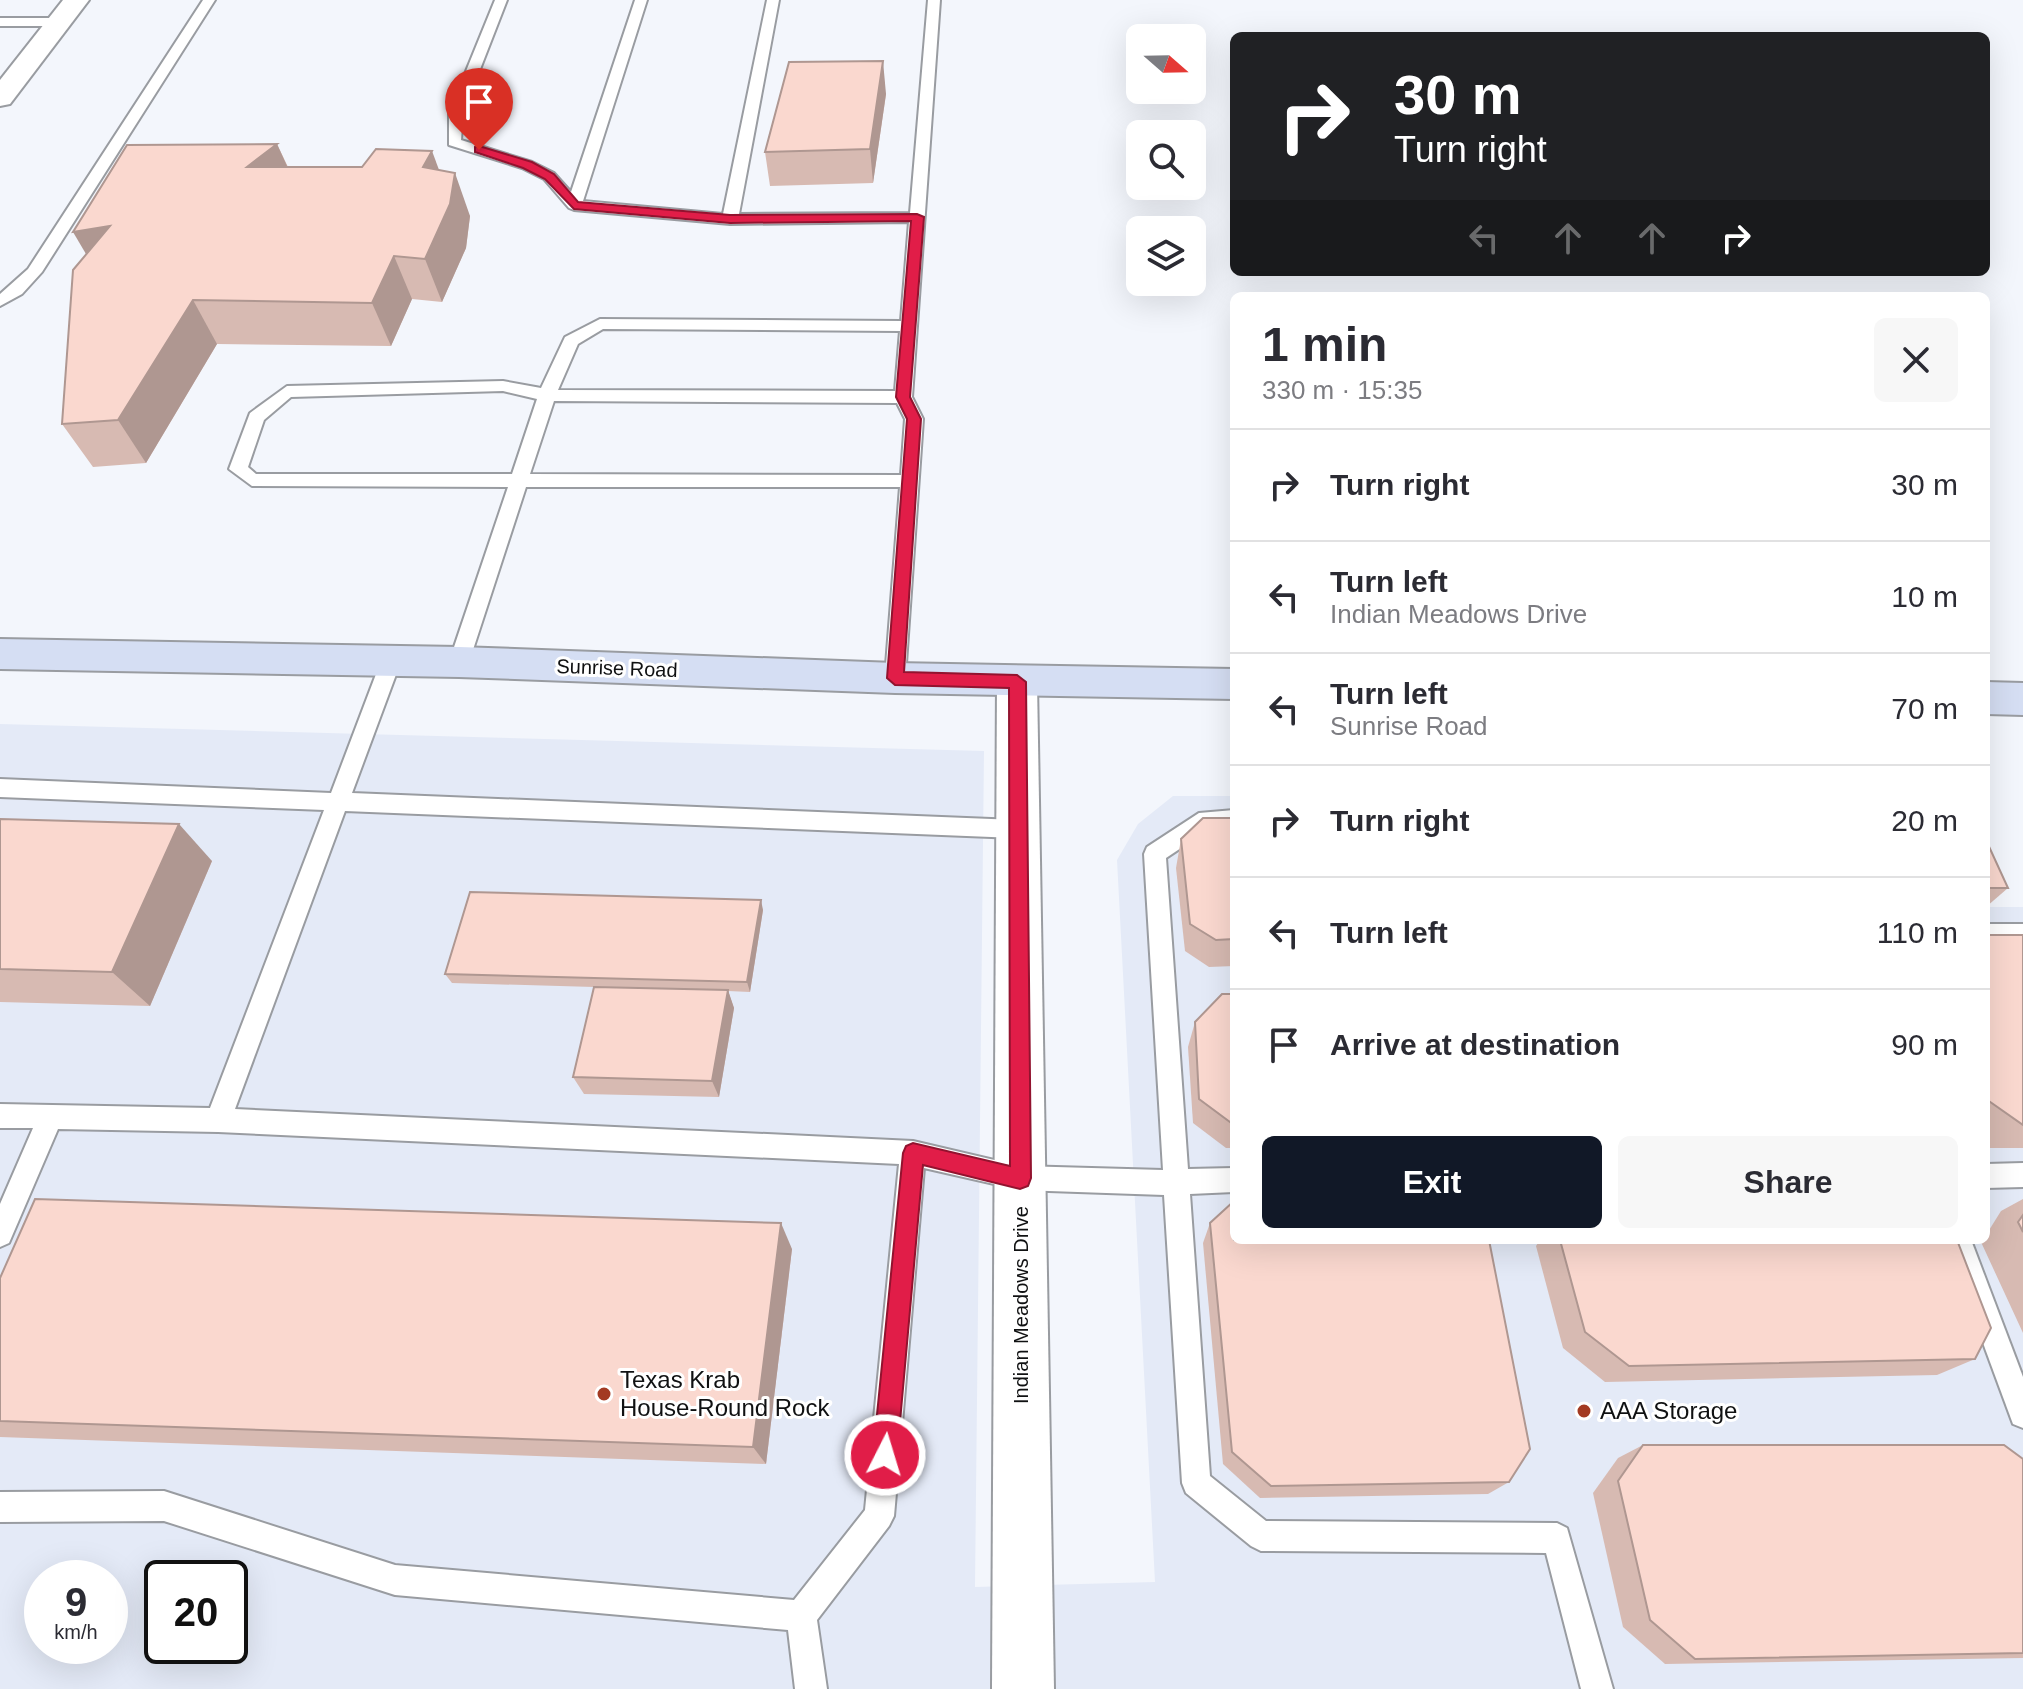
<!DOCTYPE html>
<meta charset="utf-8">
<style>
body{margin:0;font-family:Helvetica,sans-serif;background:#f7f7f7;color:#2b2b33;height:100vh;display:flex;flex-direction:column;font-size:30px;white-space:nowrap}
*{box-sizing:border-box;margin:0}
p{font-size:26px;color:#7c7c81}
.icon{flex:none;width:44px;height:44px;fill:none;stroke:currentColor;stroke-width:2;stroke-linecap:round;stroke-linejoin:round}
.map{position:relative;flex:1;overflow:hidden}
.details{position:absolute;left:1230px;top:292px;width:760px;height:952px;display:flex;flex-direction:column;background:#fff;border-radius:12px;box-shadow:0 8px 32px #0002}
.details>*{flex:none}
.banner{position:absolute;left:1230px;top:32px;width:760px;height:244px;border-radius:12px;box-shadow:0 8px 32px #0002;background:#202124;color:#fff;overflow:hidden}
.needle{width:52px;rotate:110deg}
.buttons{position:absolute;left:1126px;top:24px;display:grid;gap:16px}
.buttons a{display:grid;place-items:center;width:80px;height:80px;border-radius:12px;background:#fff;box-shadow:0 8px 32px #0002;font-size:40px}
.speed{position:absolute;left:24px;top:1560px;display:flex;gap:16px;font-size:40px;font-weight:700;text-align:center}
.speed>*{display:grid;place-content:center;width:104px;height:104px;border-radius:50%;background:#fff;box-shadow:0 8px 32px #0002;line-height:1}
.speed small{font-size:20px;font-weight:400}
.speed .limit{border:4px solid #111;border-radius:12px;background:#fff;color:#111}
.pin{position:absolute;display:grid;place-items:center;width:68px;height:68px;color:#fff;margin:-82px -34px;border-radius:50% 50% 50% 0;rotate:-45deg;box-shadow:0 0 8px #0007}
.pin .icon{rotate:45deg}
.me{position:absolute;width:88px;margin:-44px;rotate:5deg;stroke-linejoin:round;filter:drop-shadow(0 0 6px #0008)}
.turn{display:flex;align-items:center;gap:28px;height:168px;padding:0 32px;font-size:36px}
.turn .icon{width:104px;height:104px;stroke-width:2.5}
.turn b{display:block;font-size:56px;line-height:68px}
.lanes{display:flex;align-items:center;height:76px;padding:0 32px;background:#0003;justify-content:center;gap:40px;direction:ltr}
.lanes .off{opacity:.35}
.round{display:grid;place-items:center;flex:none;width:84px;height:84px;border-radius:12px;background:#f7f7f7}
.headline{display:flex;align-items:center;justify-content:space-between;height:136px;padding:0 32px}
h1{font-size:48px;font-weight:700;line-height:60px}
.primary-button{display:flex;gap:16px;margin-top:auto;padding:16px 32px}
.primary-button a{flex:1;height:92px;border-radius:12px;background:#111827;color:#fff;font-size:32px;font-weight:700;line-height:92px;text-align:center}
.primary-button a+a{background:#f7f7f7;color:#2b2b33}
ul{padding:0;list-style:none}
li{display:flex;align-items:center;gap:24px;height:112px;padding:0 32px;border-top:2px solid #e1e1e2}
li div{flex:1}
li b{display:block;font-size:30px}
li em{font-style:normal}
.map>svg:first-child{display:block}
.built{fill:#e4eaf7;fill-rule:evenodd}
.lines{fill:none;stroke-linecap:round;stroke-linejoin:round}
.lane-casing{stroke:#999ca1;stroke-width:4}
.street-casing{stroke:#999ca1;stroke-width:4}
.secondary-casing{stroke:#999ca1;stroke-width:4}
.lane{fill:#fff;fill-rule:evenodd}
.street{fill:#fff;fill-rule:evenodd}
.secondary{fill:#d5def3;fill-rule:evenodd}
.wall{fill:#d7bab2}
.shaded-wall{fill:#af9791}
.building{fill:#fad8cf;stroke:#af9791;stroke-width:2}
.route{fill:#e11d48;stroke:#92132f;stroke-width:2}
.poi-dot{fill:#a33a22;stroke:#fff;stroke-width:3}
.labels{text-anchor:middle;stroke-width:6;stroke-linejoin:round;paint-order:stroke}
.street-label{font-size:20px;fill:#101112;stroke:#fff}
.near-poi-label{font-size:24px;fill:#101112;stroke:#fff;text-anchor:start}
</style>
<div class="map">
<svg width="2023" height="1689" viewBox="0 0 2023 1689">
<rect width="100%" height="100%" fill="#f3f6fc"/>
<path class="built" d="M0,724L984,751L975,1587L1155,1582L1117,860L1138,824L1173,796H1234V1240H1986V907H2023V1689H0ZM42,1578H110V1646H42ZM162,1578H230V1646H162Z"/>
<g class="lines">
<g class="lane-casing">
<g id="lane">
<path d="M203,0H215L42,272L22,294L0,306V294L28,269Z"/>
<path d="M495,0H507L463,113L461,140L532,162L554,173L571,192L635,0H647L583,201L723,214L767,0H779L739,214L910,213L928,0H940L912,397L923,419L905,678L902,683H888L885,678L900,487H526L469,662L466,667H452L449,662L508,487L252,486L229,469L250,413L287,386L503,381L541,388L565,337L600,319L901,321L909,222L730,224L574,210L569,208L544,179L522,168L449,145V113ZM603,329L900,331L895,391L558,390L578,344ZM503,391L537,399L512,474H256L248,467L264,420L291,397ZM554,401L897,403L905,419L901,475L530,474Z"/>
<path d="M0,18H59L66,22L59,26H0Z"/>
<path d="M391,653L398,656L401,661L352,793L1016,820L1024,823L1027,829L1024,835L1016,838L345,811L235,1109L913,1141L1020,1166L1163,1170L1144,854L1147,847L1199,813L1234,810V828H1211L1166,858L1188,1169L1234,1168V1192L1190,1194L1210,1476L1266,1521L1557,1523L1567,1528L1613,1689H1581L1546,1553L1261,1551L1251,1546L1186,1493L1182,1483L1164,1195L1020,1190L924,1168L894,1516L889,1526L817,1620L827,1689H795L788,1630L395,1595L164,1521L0,1522V1492L164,1491L395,1565L794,1600L865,1510L899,1164L218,1132L58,1129L9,1243L0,1247V1204L33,1128H0V1104L210,1108L324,810L0,797V779L331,793L381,661L384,656Z"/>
<rect x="1986" y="924" width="37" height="20"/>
<path d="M2023,1163V1187L1986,1188V1164Z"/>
<path d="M1945,1240H1971L2023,1377V1428L2013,1424Z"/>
</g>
</g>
<g class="street-casing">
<g id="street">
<path d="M63,0H89L10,104L0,106V80Z"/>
<path d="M1017,667L1031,671L1037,682L1054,1689H992L997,682L1003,671Z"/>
</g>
</g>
<g class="secondary-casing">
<g id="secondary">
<path d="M0,639L459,647L895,663L1234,669V699L895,693L459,677L0,669Z"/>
<path d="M1986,682L2023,683V715L1986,714Z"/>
</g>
</g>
<use href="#lane" class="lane"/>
<use href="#street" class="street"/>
<use href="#secondary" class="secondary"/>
</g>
<g class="wall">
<path d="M886,94L873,183L770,186L765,152Z"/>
<path d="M277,144L288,167L439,170L470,216L466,248L442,302L412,299L391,346L217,344L146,463L93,467L62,424Z"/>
<path d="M1234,818V966L1209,967L1185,951L1176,868L1181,839Z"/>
<path d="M0,819L212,861L150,1006L0,1002Z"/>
<path d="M1986,840L2008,888L1986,907Z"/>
<path d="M763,910L750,992L728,991L734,1008L719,1097L584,1094L573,1077L594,987L452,983L445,974Z"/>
<path d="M1986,935H2023V1148H1988L1986,1147Z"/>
<path d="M1234,994V1148H1226L1193,1123L1188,1047L1195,1022Z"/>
<path d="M2023,1199V1333L1981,1242L1983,1240H1986V1235L2001,1211Z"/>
<path d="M1210,1223L1509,1482L1488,1494L1260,1498L1223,1464L1203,1243Z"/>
<path d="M1540,1240H1957L1975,1359L1937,1375L1605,1382L1563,1348L1536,1246Z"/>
<path d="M792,1249L766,1464L0,1437V1278Z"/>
<path d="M1643,1445L2023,1459V1658L1665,1664L1623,1627L1593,1493L1618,1458Z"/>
</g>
<g class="shaded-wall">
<path d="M883,61L886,94L873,183L870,149Z"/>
<path d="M277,144L297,188L247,167Z"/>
<path d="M432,151L448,194L423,167Z"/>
<path d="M455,173L470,216L466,248L442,302L425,259Z"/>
<path d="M110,226L99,276L73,232Z"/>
<path d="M394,256L412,299L391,346L372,303Z"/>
<path d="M193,300L217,344L146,463L118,420Z"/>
<path d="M179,824L212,861L150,1006L112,972Z"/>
<path d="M761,900L763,910L750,992L747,982Z"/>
<path d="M728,990L734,1008L719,1097L712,1081Z"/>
<path d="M781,1223L792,1249L766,1464L753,1447Z"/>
</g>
<g class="building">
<path d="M883,61L870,149L765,152L789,62Z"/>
<path d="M277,144L247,167H362L376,149L432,151L423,167L455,173L450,204L425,259L394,256L372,303L193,300L118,420L62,424L73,270L110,226L73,232L127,145Z"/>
<path d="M1203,818H1234V939L1216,940L1190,924L1181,839Z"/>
<path d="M0,819L179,824L112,972L0,969Z"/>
<path d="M1986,840L2008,888H1986Z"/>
<path d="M470,892L761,900L747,982L445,974Z"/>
<path d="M1986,935H2023V1125L1986,1099Z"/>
<path d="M594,987L728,990L712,1081L573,1077Z"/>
<path d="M1222,994H1234V1125L1199,1099L1195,1022Z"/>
<path d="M35,1199L781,1223L753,1447L0,1421V1278Z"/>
<path d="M1234,1201V1240H1489L1530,1449L1509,1482L1271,1486L1232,1452L1210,1223Z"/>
<path d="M2023,1215V1232L2018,1222Z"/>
<path d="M1560,1240H1957L1991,1328L1975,1359L1629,1366L1585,1332Z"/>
<path d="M1643,1445H2004L2023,1459V1653L1695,1659L1650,1620L1618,1481Z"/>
</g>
<path class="route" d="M479,146L532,162L554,174L578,202L730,215L917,214L924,217L910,397L921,419L904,672L1017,675L1026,682L1031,1178L1028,1186L1020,1189L923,1165L897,1455L893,1464L885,1467L876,1464L873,1455L903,1153L906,1146L913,1143L1010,1166L1009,688L895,685L887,678L907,419L896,397L911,221L730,223L574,209L545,179L523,168L475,152V147Z"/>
<g class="poi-dot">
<circle cx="604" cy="1394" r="8"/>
<circle cx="1584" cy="1411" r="8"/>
</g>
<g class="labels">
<g class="street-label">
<text transform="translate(617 668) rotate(2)" y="7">Sunrise Road</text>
<text transform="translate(1021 1305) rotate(-90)" y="7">Indian Meadows Drive</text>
</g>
<g class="near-poi-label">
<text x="620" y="1388">Texas Krab<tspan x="620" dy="28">House-Round Rock</tspan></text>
<text x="1600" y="1419">AAA Storage</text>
</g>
</g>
</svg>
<div class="buttons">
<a><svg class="needle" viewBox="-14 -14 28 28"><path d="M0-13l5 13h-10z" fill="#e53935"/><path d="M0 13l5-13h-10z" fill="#7c7c81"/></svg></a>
<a><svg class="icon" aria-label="search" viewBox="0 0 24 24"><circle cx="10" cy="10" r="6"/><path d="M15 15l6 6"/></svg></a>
<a><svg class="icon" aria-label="layers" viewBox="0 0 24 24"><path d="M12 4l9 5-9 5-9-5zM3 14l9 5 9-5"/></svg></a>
</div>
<div class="speed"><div>9<small>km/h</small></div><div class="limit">20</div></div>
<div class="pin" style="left:479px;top:150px;background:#d93025"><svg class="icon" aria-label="arrive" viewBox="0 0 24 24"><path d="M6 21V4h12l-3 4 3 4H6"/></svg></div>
<svg class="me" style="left:885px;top:1455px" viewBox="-20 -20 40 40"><circle r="17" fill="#e11d48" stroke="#fff" stroke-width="3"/><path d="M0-11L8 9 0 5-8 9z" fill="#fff"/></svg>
<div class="banner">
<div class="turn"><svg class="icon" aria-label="right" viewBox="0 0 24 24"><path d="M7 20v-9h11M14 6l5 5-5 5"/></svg><div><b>30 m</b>Turn right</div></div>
<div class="lanes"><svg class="icon off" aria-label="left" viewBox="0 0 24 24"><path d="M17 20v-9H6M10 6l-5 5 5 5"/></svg><svg class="icon off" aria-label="ahead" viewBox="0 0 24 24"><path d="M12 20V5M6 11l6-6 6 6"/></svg><svg class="icon off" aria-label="ahead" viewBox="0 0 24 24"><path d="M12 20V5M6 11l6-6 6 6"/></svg><svg class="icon" aria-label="right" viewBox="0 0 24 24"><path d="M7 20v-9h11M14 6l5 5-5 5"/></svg></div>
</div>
<section class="details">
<div class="headline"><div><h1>1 min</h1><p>330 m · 15:35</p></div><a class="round"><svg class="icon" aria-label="close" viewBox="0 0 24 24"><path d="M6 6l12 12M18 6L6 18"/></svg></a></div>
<ul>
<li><svg class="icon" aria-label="right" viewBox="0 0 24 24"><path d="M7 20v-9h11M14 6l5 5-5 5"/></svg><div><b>Turn right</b></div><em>30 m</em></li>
<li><svg class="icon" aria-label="left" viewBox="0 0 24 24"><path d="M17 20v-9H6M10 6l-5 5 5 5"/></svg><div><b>Turn left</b><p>Indian Meadows Drive</p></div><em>10 m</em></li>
<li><svg class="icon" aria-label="left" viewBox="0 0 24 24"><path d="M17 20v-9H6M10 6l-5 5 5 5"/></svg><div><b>Turn left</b><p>Sunrise Road</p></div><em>70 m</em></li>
<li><svg class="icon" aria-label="right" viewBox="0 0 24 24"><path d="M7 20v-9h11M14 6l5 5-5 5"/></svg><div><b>Turn right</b></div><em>20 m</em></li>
<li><svg class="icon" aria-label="left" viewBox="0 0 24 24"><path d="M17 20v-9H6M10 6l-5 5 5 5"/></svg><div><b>Turn left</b></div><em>110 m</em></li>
<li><svg class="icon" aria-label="arrive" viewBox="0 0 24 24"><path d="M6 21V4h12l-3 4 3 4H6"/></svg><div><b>Arrive at destination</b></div><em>90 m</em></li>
</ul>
<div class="primary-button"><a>Exit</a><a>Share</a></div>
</section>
</div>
